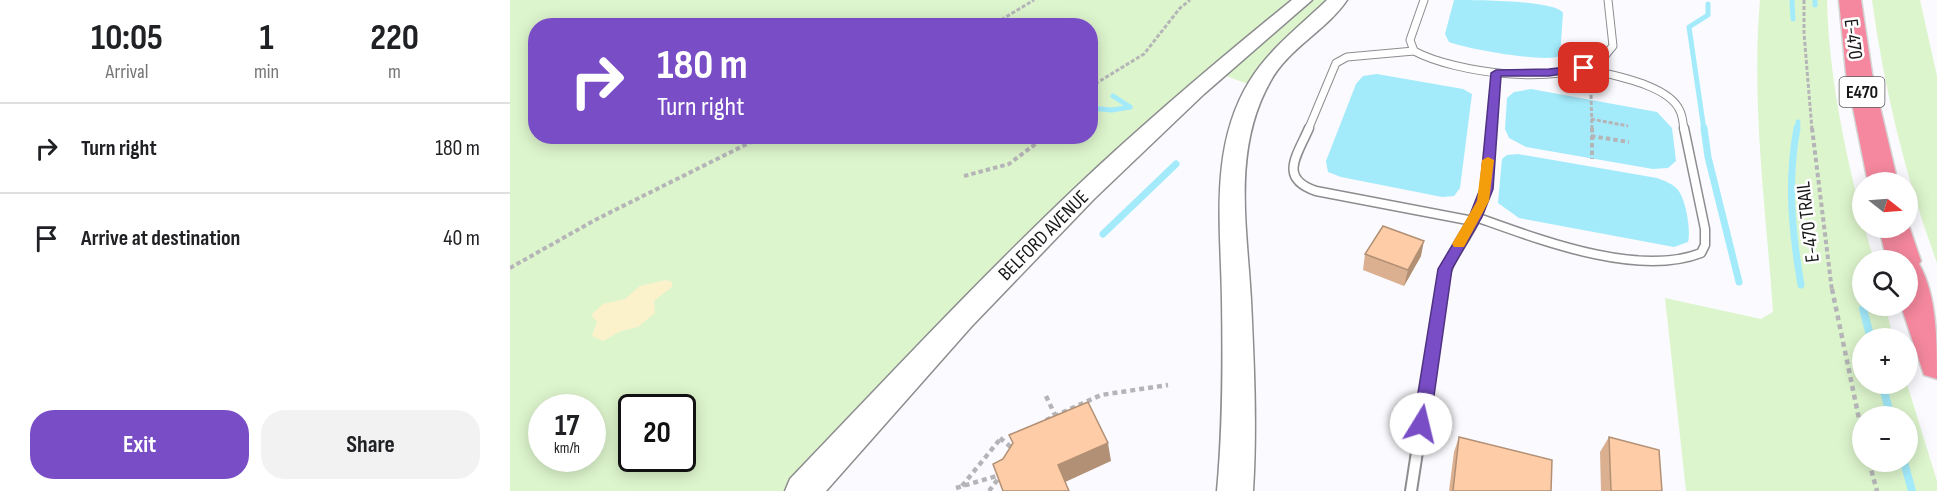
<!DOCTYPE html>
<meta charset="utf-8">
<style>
body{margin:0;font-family:"Sofia Sans Condensed",sans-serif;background:#f2f2f2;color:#202124;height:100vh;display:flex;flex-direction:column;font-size:22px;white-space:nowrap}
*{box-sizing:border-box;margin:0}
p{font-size:20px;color:#757577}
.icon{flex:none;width:33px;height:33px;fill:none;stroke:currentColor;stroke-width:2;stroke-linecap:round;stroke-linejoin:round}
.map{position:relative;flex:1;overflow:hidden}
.details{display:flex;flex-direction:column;background:#fff;width:510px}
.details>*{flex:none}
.banner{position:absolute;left:18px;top:18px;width:570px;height:126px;border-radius:24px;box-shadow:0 3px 15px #0003;background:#794dc6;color:#fff;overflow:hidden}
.needle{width:39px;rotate:107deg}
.fabs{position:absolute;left:1342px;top:172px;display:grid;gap:12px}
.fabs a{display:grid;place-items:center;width:66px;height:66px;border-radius:50%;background:#fff;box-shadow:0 3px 15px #0003;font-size:30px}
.speed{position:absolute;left:18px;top:394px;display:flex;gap:12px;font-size:30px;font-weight:700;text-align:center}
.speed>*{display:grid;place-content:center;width:78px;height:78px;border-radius:50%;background:#fff;box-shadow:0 3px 15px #0003;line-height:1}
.speed small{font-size:15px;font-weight:400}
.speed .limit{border:3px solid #111;border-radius:9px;background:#fff;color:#111}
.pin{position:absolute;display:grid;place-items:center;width:51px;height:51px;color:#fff;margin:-26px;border-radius:12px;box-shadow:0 3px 9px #0006}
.me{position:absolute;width:66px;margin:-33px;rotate:9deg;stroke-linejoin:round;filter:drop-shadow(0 0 4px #0008)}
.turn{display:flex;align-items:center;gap:21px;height:126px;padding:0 30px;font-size:27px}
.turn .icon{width:78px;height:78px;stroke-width:2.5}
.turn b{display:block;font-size:42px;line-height:51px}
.eta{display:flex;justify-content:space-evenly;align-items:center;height:102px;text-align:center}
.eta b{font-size:36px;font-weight:700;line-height:42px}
.button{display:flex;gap:12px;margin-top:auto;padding:12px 30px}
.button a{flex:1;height:69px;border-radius:24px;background:#794dc6;color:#fff;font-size:24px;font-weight:700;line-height:69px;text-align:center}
.button a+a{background:#f2f2f2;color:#202124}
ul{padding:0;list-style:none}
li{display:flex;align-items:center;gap:18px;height:90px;padding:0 30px;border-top:2px solid #e0e0e0}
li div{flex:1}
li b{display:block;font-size:22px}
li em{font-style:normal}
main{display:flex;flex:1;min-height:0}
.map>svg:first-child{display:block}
.green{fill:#ddf5cd;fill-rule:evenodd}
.sand{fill:#fbf2cc}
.water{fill:#a3ebfb}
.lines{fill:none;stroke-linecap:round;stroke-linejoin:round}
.stream-far2{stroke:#a3ebfb;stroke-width:5}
.stream-far1{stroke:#a3ebfb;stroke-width:7}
.stream{stroke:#a3ebfb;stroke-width:8}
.lane-far2-casing{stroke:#8d8d8f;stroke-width:9}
.lane-far1-casing{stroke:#8d8d8f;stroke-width:11}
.lane-casing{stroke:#8d8d8f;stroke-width:14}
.secondary-casing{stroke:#8d8d8f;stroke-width:3}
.highway-casing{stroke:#d5d5d5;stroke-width:3}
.path-far2{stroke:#b5b5b8;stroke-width:3;stroke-dasharray:4 2;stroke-linecap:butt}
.path-far1{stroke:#b5b5b8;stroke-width:4;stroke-dasharray:4.5 3;stroke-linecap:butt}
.path{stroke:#b5b5b8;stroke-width:4.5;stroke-dasharray:5 4;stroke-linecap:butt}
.lane-far2{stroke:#fff;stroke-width:7}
.lane-far1{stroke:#fff;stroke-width:8}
.lane{stroke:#fff;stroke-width:10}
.secondary{fill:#fff;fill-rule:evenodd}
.highway{fill:#f5889e;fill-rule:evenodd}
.wall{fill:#dab090}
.shaded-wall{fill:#b29075}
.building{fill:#fecda7;stroke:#b29075;stroke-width:1.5}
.route{fill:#794dc6;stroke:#4f3281;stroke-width:1.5}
.slow{fill:#f59e0b}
.labels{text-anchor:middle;stroke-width:5;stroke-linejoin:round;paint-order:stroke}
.shield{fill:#fff;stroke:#5d5d5d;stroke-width:1.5}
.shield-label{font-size:18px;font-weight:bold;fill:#171718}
.street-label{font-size:20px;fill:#171718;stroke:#fff}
</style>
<main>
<section class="details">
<div class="eta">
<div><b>10:05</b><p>Arrival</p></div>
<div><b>1</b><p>min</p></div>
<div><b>220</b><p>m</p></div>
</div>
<ul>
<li><svg class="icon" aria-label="right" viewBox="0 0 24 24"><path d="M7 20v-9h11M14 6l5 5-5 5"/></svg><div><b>Turn right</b></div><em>180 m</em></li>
<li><svg class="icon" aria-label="arrive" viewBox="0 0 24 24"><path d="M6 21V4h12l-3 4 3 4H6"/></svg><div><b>Arrive at destination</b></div><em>40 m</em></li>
</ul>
<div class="button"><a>Exit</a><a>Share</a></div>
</section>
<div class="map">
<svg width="1427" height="491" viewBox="0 0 1427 491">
<rect width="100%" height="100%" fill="#fbfafe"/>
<g class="green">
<path d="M0,0H783L687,79L276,491H0ZM26,26H580V136H26ZM32,408H82V459H32ZM122,408H172V459H122Z"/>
<path d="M802,0H818L766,46L738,84L713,75Z"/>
<path d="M1250,0H1317C1319,88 1341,179 1364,261H1353V306H1375L1384,339H1353V384H1397L1427,481V491H1176L1155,298L1251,319L1263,312C1256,209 1241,103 1250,0ZM1353,417H1398V462H1353Z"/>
<path d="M1362,0H1410L1427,76V263C1396,179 1374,89 1362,0Z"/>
</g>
<path class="sand" d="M156,280L162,282V287L144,301L145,313L128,327L111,331L93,341L82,336L87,322L81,315L93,304L115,299L130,286Z"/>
<g class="water">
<path d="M944,0C963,0 1046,0 1053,13L1050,56C1035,63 957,49 939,42L935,34Z"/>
<path d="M867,74L953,89L962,94L950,188L944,196L932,197L831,177L818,172L816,161L846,84L853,76Z"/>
<path d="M1021,89L1147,112L1162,128L1166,161L1158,168L1143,169L1016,147L999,138L995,129L997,98L1004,92Z"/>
<path d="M1008,154L1147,178C1155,181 1163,184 1168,190C1176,200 1181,231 1178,242L1164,247L1009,218L988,203L992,159L997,155Z"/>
</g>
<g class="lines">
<g class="stream-far2">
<path d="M1282,0L1283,19"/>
<path d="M1305,0V5"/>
<path d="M603,96L620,107"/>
<path d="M580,108L602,110L620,107"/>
<path d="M1194,130L1179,27L1198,15V4"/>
<path d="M1287,130L1288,122"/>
</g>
<g class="stream-far1">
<path d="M1194,128L1198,157L1229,282"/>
<path d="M1287,128C1277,182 1282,232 1291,285"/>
<path d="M593,234L666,164"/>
</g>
<g class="stream">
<path d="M1353,309L1361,339"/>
<path d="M1372,384L1381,417"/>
<path d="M1394,462L1402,491"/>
</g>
<g class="lane-far2-casing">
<g id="lane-far2">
<path d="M914,0L900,40L904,51C945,73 1050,87 1091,60C1095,57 1099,50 1103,46L1098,0"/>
<path d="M1074,68C1100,75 1159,84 1170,111C1173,117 1173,124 1174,130"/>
<path d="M798,130L826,63L837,57L904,51"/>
<path d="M981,130L986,73"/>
</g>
</g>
<g class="lane-far1-casing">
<g id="lane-far1">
<path d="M799,128C787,156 768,178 806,191L963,221"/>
<path d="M966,217C1028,239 1127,278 1191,253L1195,245V229L1174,128"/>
<path d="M932,291C937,256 954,245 967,216C979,188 979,158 981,128"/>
</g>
</g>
<g class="lane-casing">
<path id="lane" d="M901,491L932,289"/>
</g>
<g class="secondary-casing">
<g id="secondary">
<path d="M782,0H802L694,94L584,199L461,327L316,491H275L280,479C374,381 467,281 566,187C635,122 708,60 782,0Z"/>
<path d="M817,0H837C816,31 778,48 760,82C722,150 737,227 741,300C744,364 747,427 743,491H707C713,427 713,364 712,300C711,226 699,148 739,82C759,49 790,26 817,0Z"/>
</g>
</g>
<g class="highway-casing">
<g id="highway">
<path d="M1329,0H1351L1362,73L1388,183H1358L1336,73Z"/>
<path d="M1398,223L1411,261L1409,264C1427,295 1427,342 1427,379L1414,375L1391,306H1398V261H1377L1369,228H1398Z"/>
</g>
</g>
<g class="path-far2">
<path d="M1294,0V33L1302,130"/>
<path d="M481,26L524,0"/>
<path d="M580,87L634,54L670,8L680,0"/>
<path d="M1081,95L1082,130"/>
<path d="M1081,119L1118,126"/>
</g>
<g class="path-far1">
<path d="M1082,128V159"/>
<path d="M1302,128L1322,291"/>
<path d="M1081,136L1119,142"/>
<path d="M454,176L499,164L536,136"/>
<path d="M0,268L85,220L253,136"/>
</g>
<g class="path">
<path d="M1322,289L1353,438"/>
<path d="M536,396L545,415"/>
<path d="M536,420L591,395L658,385"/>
<path d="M490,438L502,448"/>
<path d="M1359,462L1367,491"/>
<path d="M452,486L491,438"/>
<path d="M446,488L490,475"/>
<path d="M479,491L491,475"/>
</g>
<use href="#lane-far2" class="lane-far2"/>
<use href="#lane-far1" class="lane-far1"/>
<use href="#lane" class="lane"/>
<use href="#secondary" class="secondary"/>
<use href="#highway" class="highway"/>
</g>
<g class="wall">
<path d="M855,254L911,256L894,286L853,270Z"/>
<path d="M949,437L1041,491H939L944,452Z"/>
<path d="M1099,437L1152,491H1091L1090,452Z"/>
</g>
<g class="shaded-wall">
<path d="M914,241L911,256L894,286L898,270Z"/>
<path d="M598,443L601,461L553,483L548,465Z"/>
</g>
<g class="building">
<path d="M873,226L914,241L898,270L855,254Z"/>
<path d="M578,402L598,443L548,465L559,491H493L483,464L493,459L503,443L499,435Z"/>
<path d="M949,437L1042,460L1041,491H943Z"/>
<path d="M1099,437L1149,450L1152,491H1101Z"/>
</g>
<path class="route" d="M1074,65L1080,68L1078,70L1039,76H991L983,189L972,217L942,269L920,424L917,429L911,431L905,429L903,424L928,269L959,217L970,189L981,73L986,70L1039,69Z"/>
<path class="slow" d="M978,157L984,160L979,201L954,247H944L942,244L967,201L972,160Z"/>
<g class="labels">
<rect class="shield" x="1329.5" y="77" width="45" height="30" rx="4.5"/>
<g class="shield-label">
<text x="1352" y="98">E470</text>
</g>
<g class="street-label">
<text transform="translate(1344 39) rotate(83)" y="7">E-470</text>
<text transform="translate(1297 222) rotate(-97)" y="7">E-470 TRAIL</text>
<text transform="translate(533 235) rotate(-45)" y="7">BELFORD AVENUE</text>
</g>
</g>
</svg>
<div class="fabs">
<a><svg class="needle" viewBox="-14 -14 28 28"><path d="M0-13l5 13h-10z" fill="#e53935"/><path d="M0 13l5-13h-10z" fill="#757577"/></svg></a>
<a><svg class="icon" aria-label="search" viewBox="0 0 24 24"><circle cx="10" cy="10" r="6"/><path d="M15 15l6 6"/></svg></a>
<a>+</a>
<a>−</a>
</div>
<div class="speed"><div>17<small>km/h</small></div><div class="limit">20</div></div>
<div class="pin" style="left:1074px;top:68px;background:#d93025"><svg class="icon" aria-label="arrive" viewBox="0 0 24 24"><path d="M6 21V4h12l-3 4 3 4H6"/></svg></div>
<svg class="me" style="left:911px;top:424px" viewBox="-20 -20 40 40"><circle r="19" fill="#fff"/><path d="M0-13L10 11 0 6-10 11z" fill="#794dc6"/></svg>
<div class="banner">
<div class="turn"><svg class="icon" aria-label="right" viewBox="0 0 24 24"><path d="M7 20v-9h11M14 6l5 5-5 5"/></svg><div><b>180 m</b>Turn right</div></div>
</div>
</div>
</main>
